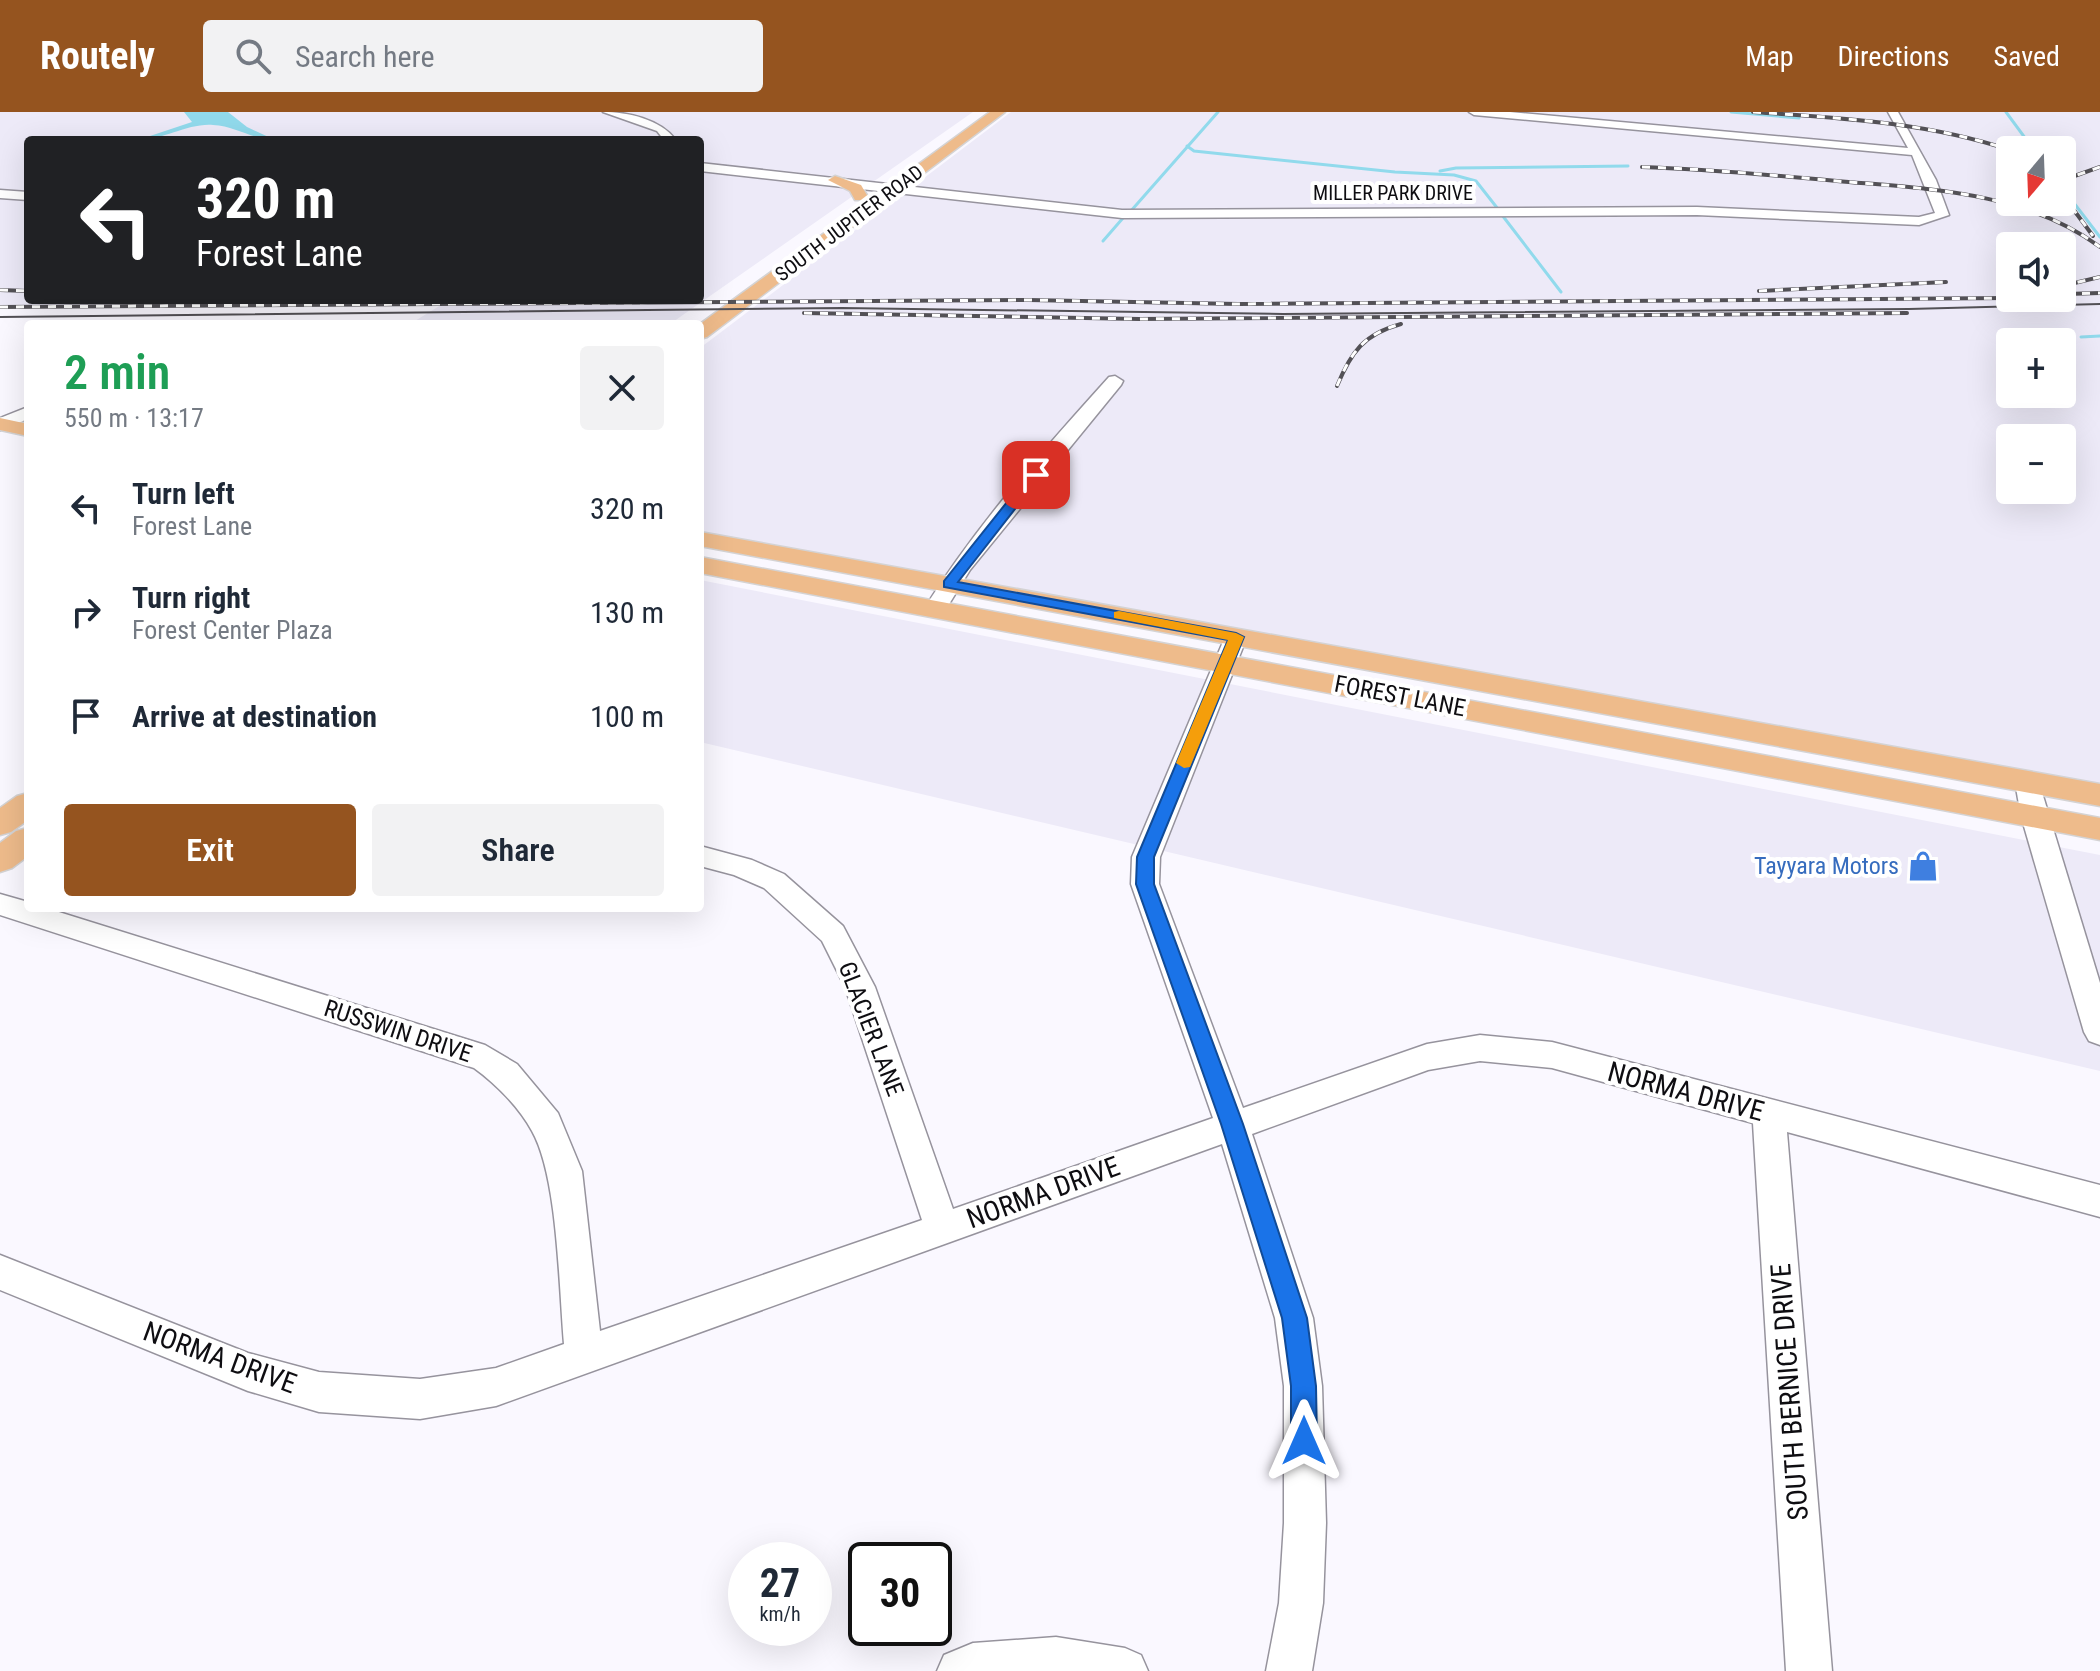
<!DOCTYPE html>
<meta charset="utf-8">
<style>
body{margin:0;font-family:"Roboto Condensed",sans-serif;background:#f2f2f3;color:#1f2937;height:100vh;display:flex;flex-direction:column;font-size:30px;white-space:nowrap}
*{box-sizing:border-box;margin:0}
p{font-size:26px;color:#747a83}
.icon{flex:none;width:44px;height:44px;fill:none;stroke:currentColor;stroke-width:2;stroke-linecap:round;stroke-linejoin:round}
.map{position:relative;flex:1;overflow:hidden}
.panel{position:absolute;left:24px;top:208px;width:680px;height:592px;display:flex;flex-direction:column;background:#fff;border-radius:8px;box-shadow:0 8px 32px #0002}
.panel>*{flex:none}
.hud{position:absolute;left:24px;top:24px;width:680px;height:168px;border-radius:8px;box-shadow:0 8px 32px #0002;background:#202124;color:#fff;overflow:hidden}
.needle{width:52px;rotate:199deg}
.controls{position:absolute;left:1996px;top:24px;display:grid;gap:16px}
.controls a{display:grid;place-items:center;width:80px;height:80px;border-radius:8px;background:#fff;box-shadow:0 8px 32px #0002;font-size:40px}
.speed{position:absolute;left:728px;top:1430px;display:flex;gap:16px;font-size:40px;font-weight:700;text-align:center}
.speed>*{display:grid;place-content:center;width:104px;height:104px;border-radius:50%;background:#fff;box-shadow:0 8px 32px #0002;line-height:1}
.speed small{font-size:20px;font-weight:400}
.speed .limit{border:4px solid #111;border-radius:12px;background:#fff;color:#111}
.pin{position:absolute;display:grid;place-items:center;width:68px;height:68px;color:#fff;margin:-34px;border-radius:16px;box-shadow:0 4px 12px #0006}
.me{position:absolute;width:88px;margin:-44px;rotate:0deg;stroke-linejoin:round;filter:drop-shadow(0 0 6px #0008)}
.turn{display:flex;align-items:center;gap:28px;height:168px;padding:0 40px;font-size:36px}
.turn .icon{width:104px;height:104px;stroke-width:2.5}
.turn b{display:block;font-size:56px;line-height:68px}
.round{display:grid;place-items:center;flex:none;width:84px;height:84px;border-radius:8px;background:#f2f2f3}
.overview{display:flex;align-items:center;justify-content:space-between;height:136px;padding:0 40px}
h1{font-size:48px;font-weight:600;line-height:60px;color:#1e9e55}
.cta{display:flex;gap:16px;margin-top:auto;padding:16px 40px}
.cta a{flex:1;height:92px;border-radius:8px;background:#95541f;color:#fff;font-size:32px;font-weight:600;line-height:92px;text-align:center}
.cta a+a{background:#f2f2f3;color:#1f2937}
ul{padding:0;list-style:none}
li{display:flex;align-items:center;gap:24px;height:104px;padding:0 40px}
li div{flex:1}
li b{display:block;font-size:30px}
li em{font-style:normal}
header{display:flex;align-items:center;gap:48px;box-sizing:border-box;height:112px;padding:0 40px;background:#95541f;color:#fff}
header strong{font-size:38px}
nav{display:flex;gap:44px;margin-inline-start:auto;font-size:28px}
.search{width:560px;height:72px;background:#f2f2f3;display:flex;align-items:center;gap:20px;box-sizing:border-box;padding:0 28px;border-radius:8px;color:#747a83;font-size:30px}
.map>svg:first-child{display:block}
.built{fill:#edeaf8;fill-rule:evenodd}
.water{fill:#91daec}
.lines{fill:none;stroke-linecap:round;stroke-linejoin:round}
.stream{stroke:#91daec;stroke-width:3}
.minor-casing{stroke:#96939d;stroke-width:3}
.major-casing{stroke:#d4d3d4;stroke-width:3}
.minor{fill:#fff;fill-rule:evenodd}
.major{fill:#eebb8b;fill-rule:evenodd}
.tram{stroke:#535156;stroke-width:2}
.rail-casing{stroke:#535156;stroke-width:4}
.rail{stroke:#fff;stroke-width:3;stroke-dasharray:8;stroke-linecap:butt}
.route{fill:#1a73e8;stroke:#114b97;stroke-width:2}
.slow{fill:#f59e0b}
.labels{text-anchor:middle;stroke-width:8;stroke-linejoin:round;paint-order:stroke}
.far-street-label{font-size:20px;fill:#0e0d11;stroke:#fff}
.street-label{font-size:24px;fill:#0e0d11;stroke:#fff}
.shop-label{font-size:24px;fill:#366cbe;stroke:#fff;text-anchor:end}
.near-street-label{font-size:28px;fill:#0e0d11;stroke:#fff}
</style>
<header>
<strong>Routely</strong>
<div class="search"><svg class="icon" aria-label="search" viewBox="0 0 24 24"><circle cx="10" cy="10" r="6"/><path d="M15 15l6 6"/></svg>Search here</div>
<nav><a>Map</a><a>Directions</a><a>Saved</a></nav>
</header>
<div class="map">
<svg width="2100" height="1559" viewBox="0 0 2100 1559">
<rect width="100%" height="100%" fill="#faf8ff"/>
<g class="built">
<path d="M0,0H973L670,212H410L441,193L0,196ZM28,28H700V188H28Z"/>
<path d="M1011,0H2100V683L700,421V236ZM2010,38H2062V90H2010ZM2010,134H2062V186H2010ZM2010,230H2062V282H2010ZM2010,326H2062V378H2010Z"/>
<path d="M700,468L2100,743V959L700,630Z"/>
</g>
<path class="water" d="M184,0H228L247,15L275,28C253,28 236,14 213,13C188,11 164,28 138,28L192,10Z"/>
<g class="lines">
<g class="stream">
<path d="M1731,0L1799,6"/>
<path d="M2006,0L2034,38"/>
<path d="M1187,34L1194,39L1395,60L1454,63L1476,69L1498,97"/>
<path d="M1440,59L1456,56L1628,54"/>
<path d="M2067,82L2100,125"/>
<path d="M1130,100L1218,0"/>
<path d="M1502,103L1561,180"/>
<path d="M1103,129L1123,106"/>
<path d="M2081,225L2100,224"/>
</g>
<g class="minor-casing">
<g id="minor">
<path d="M603,0C628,0 660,7 676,28H664L657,19Z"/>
<path d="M1469,0H1510L1908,36L1888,0H1898L1936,68L1949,103L1919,113L1697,103L1122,106L700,59V51L1122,98L1697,95L1919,105L1935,101L1912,43L1474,3Z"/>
<path d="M0,78L28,80V88L0,86Z"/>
<path d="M1115,264L1123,269L1121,273L970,458L943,502H927L924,497C976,414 1043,338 1109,265Z"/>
<path d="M28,295V307L0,318V306Z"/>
<path d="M1236,518L1247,525L1160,745L1159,772L1243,996L1427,932L1480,923L1552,930L2100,1073V1105L1787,1020L1832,1559H1786L1753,1011L1552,956L1480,949L1428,958L1252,1022L1313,1206L1322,1274L1326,1411L1323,1491L1312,1559H1266L1279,1491L1284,1411V1274L1275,1206L1222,1032L496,1294L420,1307L319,1300L248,1279L0,1178V1143L248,1241L319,1260L420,1267L496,1256L564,1232C559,1176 558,1065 532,1019C519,995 496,972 474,956L0,803V782L28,790V796H46L485,933L517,952L558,1001L582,1059L600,1219L922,1108L845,875L822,829L764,776L734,763L700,754V734L752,748L784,762L843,814L875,875L953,1097L1213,1006L1131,772L1132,745L1225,525Z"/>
<path d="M2028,661L2037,664L2100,871V933L2089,929L2084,920L2021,704L2015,670L2019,664Z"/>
<path d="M1056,1525L1125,1536L1141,1543L1148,1559H937L944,1543L973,1531Z"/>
</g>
</g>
<g class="major-casing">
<g id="major">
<path d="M990,0H1005L707,225L700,227V212Z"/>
<path d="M835,64L861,73L868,85L865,88H855L850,79L828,68Z"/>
<path d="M0,306L28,312V324L0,318Z"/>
<path d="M700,420L2100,672V694L700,434Z"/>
<path d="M700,445L2100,706V728L700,461Z"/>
<path d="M28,681V708L11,720L0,723V696L17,684Z"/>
<path d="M28,716V744L12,756L0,760V731L16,719Z"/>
</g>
</g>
<use href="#minor" class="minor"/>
<use href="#major" class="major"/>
<path class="tram" d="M0,205L842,196L1283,202L1909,197L2100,192"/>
<g class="rail-casing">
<g id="rail">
<path d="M1753,0C1840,6 1926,10 2010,38"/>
<path d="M1642,55C1707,57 1772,63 1837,69C1928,77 2024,79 2100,135"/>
<path d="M2062,82L2093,124"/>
<path d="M2066,87L2063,78L2069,66L2100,55"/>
<path d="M2062,174L2100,165"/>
<path d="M0,178L28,179"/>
<path d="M1759,179L1946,170"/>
<path d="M2066,182L2100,181"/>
<path d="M0,195L1029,188L1238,192L2010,186"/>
<path d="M804,201L1139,207L1907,201"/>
<path d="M1337,274C1351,240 1364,222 1401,212"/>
</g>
</g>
<use href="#rail" class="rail"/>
</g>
<path class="route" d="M1036,359L1040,360V365L958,470L1236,521L1244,525L1154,745V772L1243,1012L1307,1206L1316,1274L1317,1329L1313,1338L1304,1342L1295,1338L1291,1329V1274L1282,1206L1221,1012L1136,772L1137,745L1228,528L944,475V469L1031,360Z"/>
<path class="slow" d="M1119,499L1236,521L1244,525L1190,655L1184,656L1176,651L1228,528L1114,506V500Z"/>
<defs>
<g id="shop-bare" transform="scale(2.4)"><path d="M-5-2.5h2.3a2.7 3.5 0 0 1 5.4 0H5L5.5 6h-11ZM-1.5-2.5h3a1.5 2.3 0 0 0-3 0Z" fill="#3f7fe0" stroke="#fff" stroke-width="2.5" paint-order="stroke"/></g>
</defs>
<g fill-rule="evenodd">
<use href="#shop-bare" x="1923" y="754"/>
</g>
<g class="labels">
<g class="far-street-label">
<text x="1393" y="88">MILLER PARK DRIVE</text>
<text transform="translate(849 111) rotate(-37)" y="7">SOUTH JUPITER ROAD</text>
</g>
<g class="street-label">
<text transform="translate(1400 584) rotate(11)" y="8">FOREST LANE</text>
<text transform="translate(871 917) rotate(69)" y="8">GLACIER LANE</text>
<text transform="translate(398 919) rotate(18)" y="8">RUSSWIN DRIVE</text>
</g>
<g class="shop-label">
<text x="1899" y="762">Tayyara Motors</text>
</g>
<g class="near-street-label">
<text transform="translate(1686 979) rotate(15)" y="10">NORMA DRIVE</text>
<text transform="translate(1043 1080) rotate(-20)" y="10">NORMA DRIVE</text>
<text transform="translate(220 1245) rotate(20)" y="10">NORMA DRIVE</text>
<text transform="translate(1789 1280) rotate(-94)" y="10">SOUTH BERNICE DRIVE</text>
</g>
</g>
</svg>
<div class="controls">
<a><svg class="needle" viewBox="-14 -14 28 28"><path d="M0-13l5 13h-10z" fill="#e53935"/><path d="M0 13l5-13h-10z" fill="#747a83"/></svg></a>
<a><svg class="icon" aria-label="sound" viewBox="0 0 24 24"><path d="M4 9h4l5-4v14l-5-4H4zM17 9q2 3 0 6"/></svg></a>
<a>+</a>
<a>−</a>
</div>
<div class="speed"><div>27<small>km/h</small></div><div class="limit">30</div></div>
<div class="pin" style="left:1036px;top:363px;background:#d93025"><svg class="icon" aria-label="arrive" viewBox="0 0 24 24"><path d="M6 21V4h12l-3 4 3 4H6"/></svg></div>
<svg class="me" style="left:1304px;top:1329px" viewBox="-20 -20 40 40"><path d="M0-17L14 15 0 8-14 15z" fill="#1a73e8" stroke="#fff" stroke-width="4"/></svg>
<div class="hud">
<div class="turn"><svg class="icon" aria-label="left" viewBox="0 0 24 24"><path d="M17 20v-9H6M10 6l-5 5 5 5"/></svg><div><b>320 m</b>Forest Lane</div></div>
</div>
<section class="panel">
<div class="overview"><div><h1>2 min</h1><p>550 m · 13:17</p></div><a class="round"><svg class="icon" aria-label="close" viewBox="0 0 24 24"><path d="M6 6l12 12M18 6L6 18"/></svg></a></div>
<ul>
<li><svg class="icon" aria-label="left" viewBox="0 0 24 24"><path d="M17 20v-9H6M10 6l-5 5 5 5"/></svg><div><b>Turn left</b><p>Forest Lane</p></div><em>320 m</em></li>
<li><svg class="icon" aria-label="right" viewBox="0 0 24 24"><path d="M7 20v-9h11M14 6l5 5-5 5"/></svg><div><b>Turn right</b><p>Forest Center Plaza</p></div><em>130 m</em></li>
<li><svg class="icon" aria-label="arrive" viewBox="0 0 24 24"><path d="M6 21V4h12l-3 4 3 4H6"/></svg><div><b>Arrive at destination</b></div><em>100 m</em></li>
</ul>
<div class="cta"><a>Exit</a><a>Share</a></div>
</section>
</div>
